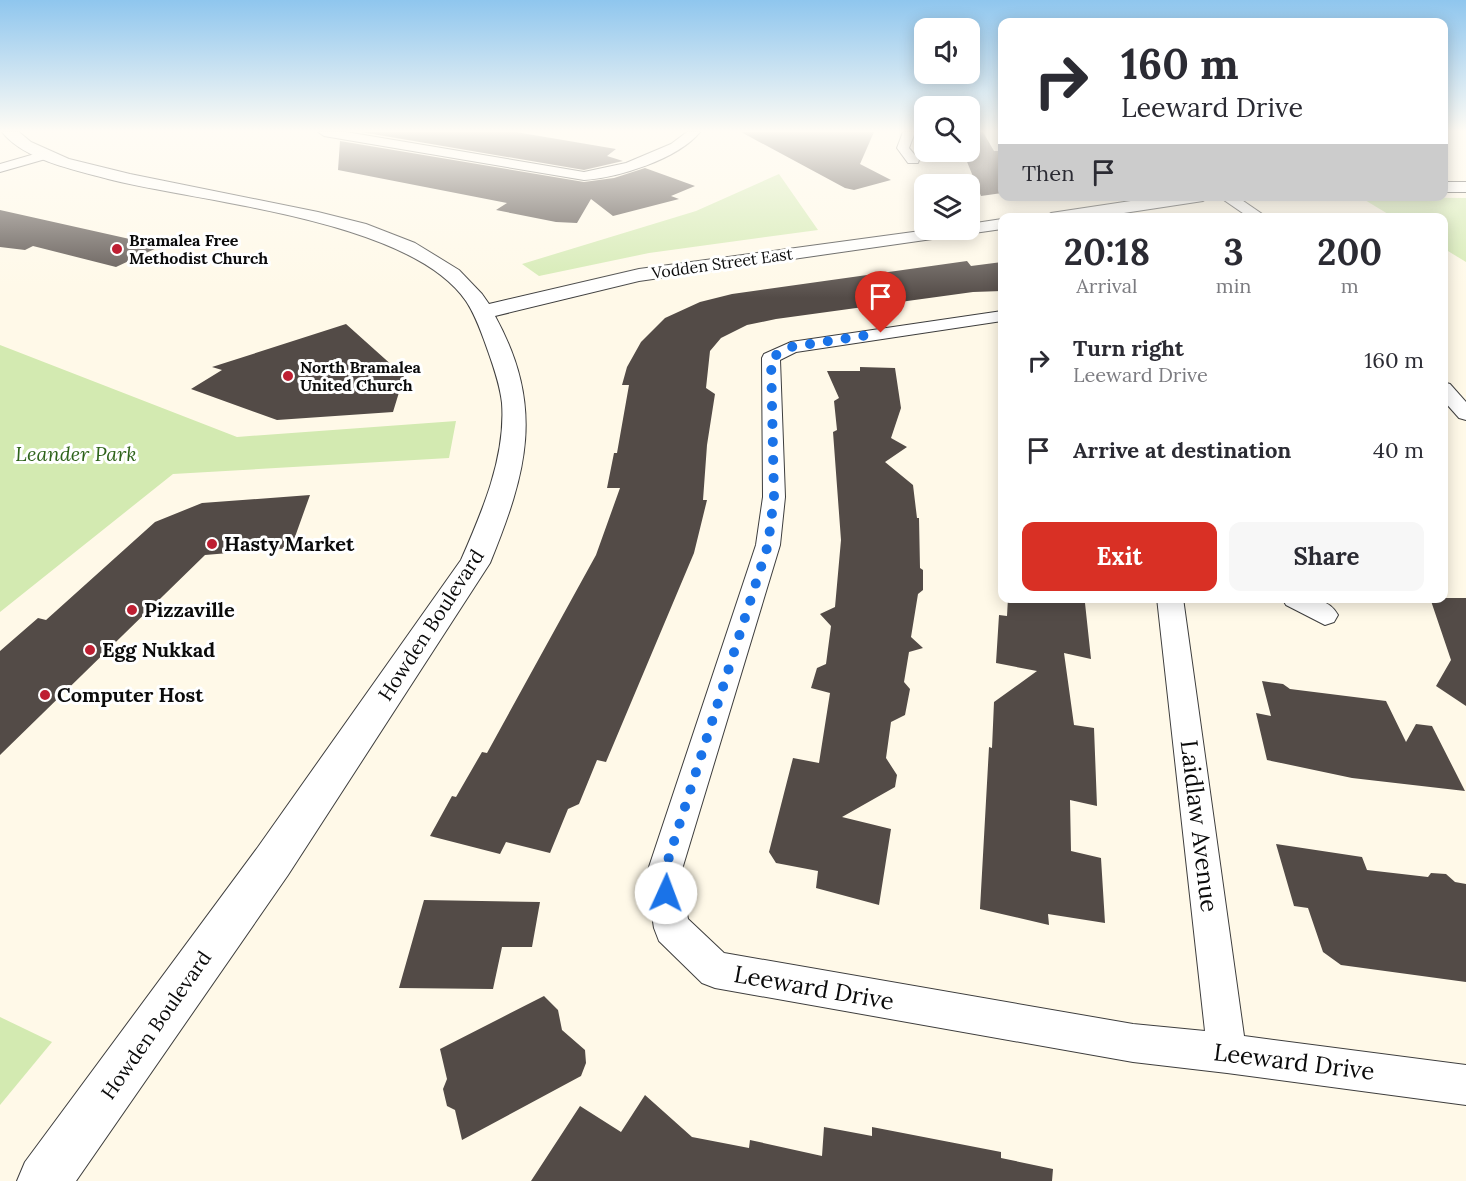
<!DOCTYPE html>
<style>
body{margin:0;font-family:Lora,serif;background:#f7f7f7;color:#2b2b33;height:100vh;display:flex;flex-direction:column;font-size:22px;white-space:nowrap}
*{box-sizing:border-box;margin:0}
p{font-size:20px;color:#7c7c81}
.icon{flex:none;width:33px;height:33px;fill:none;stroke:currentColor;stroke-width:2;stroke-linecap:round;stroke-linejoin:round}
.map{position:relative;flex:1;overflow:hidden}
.details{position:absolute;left:998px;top:213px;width:450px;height:390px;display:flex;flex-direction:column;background:#fff;border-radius:12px;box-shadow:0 3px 15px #0003}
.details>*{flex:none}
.banner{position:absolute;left:998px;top:18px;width:450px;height:183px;border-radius:12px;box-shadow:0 3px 15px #0003;background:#fff;color:#2b2b33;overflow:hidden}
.fabs{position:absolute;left:914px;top:18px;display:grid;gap:12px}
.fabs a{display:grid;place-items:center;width:66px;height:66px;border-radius:12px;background:#fff;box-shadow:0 3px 15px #0003;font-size:30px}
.pin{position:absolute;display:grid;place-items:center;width:51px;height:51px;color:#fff;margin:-62px -26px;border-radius:50% 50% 50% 0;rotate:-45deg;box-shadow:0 0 6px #0007}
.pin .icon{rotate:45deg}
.me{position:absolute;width:66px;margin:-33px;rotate:2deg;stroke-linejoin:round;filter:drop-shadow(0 0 4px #0008)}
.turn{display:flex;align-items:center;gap:21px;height:126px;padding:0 24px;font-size:27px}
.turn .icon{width:78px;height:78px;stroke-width:2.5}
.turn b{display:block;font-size:42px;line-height:51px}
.then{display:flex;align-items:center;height:57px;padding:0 24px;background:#0003;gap:12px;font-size:22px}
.eta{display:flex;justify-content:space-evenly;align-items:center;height:102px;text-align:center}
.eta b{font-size:36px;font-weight:700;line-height:42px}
.button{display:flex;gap:12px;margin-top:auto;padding:12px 24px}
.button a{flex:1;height:69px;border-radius:12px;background:#d93025;color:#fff;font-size:24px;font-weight:700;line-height:69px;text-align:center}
.button a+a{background:#f7f7f7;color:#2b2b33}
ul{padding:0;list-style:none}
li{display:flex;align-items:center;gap:18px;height:90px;padding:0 24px}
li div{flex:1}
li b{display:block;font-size:22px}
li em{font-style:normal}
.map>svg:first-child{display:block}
.green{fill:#d3eab1}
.building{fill:#534b47}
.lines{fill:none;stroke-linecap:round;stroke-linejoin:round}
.minor-casing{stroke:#3e3e3e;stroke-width:2}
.tertiary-casing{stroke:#3e3e3e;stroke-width:2}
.minor{fill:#fff;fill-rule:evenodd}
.tertiary{fill:#fff;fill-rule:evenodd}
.route{stroke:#1a73e8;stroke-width:10;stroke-dasharray:0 18}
.poi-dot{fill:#be1f32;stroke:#fff;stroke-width:2}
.labels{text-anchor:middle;stroke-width:6;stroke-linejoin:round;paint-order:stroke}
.far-poi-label{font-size:16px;font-weight:bold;fill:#0b0b0b;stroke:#fff;text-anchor:start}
.far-street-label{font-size:16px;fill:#0b0b0b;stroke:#fff}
.park-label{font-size:20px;font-style:italic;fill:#2e631a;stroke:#fff}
.poi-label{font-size:20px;font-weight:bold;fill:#0b0b0b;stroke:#fff;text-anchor:start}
.street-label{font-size:20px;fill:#0b0b0b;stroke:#fff}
.near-street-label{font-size:24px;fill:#0b0b0b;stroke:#fff}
</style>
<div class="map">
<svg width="1466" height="1181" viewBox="0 0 1466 1181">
<rect width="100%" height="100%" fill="#fff9e8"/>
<g class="green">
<path d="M779,174L818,230L649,253L539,276L522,264L696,211Z"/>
<path d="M1360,197L1466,198V262L1443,248V218L1393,217Z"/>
<path d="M0,345L237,437L456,421L449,458L173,474L0,612Z"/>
<path d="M0,1017L52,1042L0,1105Z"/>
</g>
<g class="building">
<path d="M361,132H516L616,149L607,156L623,161L584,170Z"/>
<path d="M741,132H874L860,164L891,180L854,190L845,188Z"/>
<path d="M969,132H983L994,151H1002V193L981,196L963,152H969Z"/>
<path d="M340,141L584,182L614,178L645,168L695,186L671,196L679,199L613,216L591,199L577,223L556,222L496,210L507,203L338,170Z"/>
<path d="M0,210L161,246L116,267L33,246L25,250L0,247Z"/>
<path d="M967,261L971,266L1002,262V291L973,292L776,319L747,325L721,338L710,351L706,388L715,394L707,445L703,500H707L694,553L606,762L597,760L579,804L568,809L550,853L506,842L500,854L430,836L452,796L456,797L482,752L487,753L596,555L620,488H607L614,453H617L629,385H622L627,367L641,342L665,318L700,302L732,294Z"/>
<path d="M346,324L404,376L393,412L277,420L191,389L222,370L212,367Z"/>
<path d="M860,367L895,368L901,408L891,438L907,447L885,462L913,485L917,518H919L920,568L923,570V590L918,594L911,637L923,648L909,652L904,682L910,689L905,715L891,722L886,758L897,775L895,787L842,817L891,829L879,905L816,888L818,871L776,863L769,852L793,758L819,763L830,693L811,688L817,668L826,664L831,626L820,614L835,607L841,540L833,432L837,430L834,401L839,398L827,371H860Z"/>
<path d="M310,495L291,548L205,555L0,755V651L38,618L46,620L155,522L202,503Z"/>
<path d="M1008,598H1067L1085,603L1091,659L1064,653L1074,725L1094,728L1097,806L1070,800L1071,851L1101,858L1105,923L1048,914L1049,925L980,909L989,747L992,748L994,702L1037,671L996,663L999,615L1007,616Z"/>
<path d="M1430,598H1466V706L1436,686L1451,660Z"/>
<path d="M1262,681L1283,684L1290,689L1386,701L1406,742L1416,724L1432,726L1465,791L1352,778L1267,760L1256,713L1271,716Z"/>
<path d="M1276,844L1362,857L1367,870L1428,877L1431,873L1446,874L1455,882L1466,884V982L1341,965L1323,952L1308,908L1294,906Z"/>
<path d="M424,900L540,902L532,947H502L493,989L399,988Z"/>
<path d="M544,996L558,1010L562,1030L585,1050L586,1063L581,1076L462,1140L455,1110L447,1106L443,1089L447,1079L440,1049Z"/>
<path d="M645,1095L692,1137L749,1148L750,1140L822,1156L824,1127L872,1136V1127L1001,1152V1158L1053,1169L1052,1181H531L580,1106L621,1132Z"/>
</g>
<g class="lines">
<g class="minor-casing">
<g id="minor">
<path d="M318,132H346L584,172L626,163L671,144L687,132H700C678,159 618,178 584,180L324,136Z"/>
<path d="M903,132H915L909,148L919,160L918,163H908L897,148Z"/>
<path d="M45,151L51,155L49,158L0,172V164Z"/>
<path d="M1218,196H1236L1268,218H1250Z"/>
<path d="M1002,311V321L796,352L780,360L785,497L780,545L680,876L688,919L724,953L1133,1024L1205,1031L1157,598H1183L1244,1036L1466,1065V1105L1227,1073L1133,1062L715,988L702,983L659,941L654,928L646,876L756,545L763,497L762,358L764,354L791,342Z"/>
<path d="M1443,382L1450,384L1466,402V420L1459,418L1443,400Z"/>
<path d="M1282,598C1302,598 1327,595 1338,615L1334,622L1325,625L1286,605Z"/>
</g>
</g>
<g class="tertiary-casing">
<g id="tertiary">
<path d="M2,132H19L31,142L69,159L130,174L318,212L366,224L415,243L459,270L482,294L489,304L639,269L928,230H969V224L1002,219V229L639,281L495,316C545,407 527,472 490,563L288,875L76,1181H17L25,1162L258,847L461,560C482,512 506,457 502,403C500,385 494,368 488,351C482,334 476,316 466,301C410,219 202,203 108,179C75,170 24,160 2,132Z"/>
<rect x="1443" y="182" width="23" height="10"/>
<path d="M1164,196H1211L1203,201L1091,218H1042L1051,213Z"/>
</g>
</g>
<use href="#minor" class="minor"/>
<use href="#tertiary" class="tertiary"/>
</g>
<linearGradient id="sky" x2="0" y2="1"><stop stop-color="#8fc6ee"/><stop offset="0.44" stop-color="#fffcf5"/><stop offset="1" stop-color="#fffcf5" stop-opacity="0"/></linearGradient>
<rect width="1466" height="298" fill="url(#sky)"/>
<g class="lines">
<path class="route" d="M666,893L663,876L768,545L774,497L771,358L791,347L881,333"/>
</g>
<g class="poi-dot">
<circle cx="117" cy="249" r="6"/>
<circle cx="288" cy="376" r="6"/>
<circle cx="212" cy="544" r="6"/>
<circle cx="132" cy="610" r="6"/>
<circle cx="90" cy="650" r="6"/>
<circle cx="45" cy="695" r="6"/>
</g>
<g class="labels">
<g class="far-poi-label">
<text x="129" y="246">Bramalea Free<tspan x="129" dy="18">Methodist Church</tspan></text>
<text x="300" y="373">North Bramalea<tspan x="300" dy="18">United Church</tspan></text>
</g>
<g class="far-street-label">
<text transform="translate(722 263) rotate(-8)" y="6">Vodden Street East</text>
</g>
<g class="park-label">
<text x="76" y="461">Leander Park</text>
</g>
<g class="poi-label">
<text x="224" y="551">Hasty Market</text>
<text x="144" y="617">Pizzaville</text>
<text x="102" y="657">Egg Nukkad</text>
<text x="57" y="702">Computer Host</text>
</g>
<g class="street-label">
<text transform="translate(431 625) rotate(-57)" y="7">Howden Boulevard</text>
<text transform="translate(156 1025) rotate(-55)" y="7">Howden Boulevard</text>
</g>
<g class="near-street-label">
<text transform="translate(1199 826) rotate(83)" y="8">Laidlaw Avenue</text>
<text transform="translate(814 988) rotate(10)" y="8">Leeward Drive</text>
<text transform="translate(1294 1062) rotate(7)" y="8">Leeward Drive</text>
</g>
</g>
</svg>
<div class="fabs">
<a><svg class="icon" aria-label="sound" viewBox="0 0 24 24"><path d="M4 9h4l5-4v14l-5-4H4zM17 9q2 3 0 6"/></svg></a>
<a><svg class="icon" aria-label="search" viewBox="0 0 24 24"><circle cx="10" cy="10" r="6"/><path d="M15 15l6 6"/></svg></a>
<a><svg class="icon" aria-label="layers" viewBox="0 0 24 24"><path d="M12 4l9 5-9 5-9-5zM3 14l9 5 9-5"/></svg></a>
</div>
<div class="pin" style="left:881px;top:333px;background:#d93025"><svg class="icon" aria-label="arrive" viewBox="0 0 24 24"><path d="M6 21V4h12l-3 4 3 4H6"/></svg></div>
<svg class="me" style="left:666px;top:893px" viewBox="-20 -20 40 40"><circle r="19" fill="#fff"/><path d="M0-13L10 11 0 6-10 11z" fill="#1a73e8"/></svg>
<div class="banner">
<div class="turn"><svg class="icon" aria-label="right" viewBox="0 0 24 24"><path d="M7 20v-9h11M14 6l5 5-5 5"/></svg><div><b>160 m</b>Leeward Drive</div></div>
<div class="then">Then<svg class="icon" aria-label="arrive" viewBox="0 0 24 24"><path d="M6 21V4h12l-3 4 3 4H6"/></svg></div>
</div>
<section class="details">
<div class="eta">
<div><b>20:18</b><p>Arrival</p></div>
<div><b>3</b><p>min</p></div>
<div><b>200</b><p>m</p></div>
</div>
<ul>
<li><svg class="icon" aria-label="right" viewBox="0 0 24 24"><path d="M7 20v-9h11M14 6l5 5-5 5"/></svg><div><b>Turn right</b><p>Leeward Drive</p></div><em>160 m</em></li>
<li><svg class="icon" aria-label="arrive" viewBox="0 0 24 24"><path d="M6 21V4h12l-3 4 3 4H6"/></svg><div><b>Arrive at destination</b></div><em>40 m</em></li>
</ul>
<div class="button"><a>Exit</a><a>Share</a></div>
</section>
</div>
